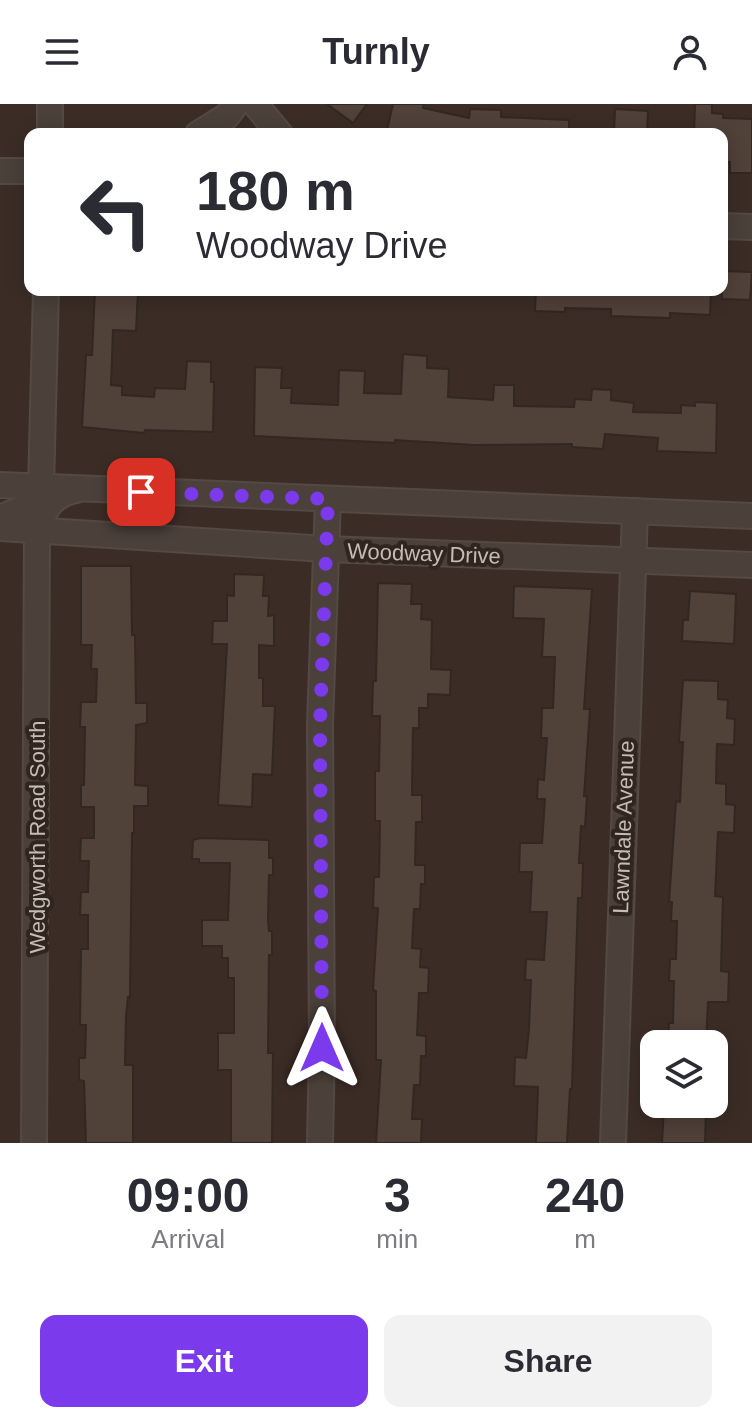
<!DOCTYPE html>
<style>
body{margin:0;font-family:Helvetica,sans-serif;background:#f2f2f3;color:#2b2b33;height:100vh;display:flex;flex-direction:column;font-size:30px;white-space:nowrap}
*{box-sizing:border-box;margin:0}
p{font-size:26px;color:#7c7c81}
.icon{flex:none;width:44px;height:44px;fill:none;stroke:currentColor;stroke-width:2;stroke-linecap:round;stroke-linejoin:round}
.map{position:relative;height:1039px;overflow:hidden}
.details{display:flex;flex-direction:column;background:#fff;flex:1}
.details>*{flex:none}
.guide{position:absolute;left:24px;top:24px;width:704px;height:168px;border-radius:16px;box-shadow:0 4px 20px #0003;background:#fff;color:#2b2b33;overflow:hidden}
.tools{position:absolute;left:640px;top:926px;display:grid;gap:16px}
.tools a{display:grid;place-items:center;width:88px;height:88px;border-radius:16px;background:#fff;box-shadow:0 4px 20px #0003;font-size:40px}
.pin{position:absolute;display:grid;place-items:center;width:68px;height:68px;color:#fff;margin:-34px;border-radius:16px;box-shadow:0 4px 12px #0006}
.me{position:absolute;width:88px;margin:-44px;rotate:0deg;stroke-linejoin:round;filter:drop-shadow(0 0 6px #0008)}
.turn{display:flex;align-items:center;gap:28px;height:168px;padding:0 40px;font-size:36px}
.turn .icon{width:104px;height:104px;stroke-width:2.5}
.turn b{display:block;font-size:56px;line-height:68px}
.eta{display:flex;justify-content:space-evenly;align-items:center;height:136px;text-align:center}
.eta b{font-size:48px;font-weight:800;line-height:56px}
.primary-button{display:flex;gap:16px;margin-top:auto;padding:16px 40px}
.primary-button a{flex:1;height:92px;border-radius:16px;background:#7c3aed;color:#fff;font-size:32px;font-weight:800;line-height:92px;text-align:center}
.primary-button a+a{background:#f2f2f3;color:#2b2b33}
header{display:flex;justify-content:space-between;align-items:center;height:104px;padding:0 40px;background:#fff;font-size:36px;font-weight:800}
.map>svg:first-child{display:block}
.building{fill:#504139;stroke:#322721;stroke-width:2}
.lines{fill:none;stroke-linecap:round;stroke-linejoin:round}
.minor-casing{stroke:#544943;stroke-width:28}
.minor{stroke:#4b403a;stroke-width:24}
.route{stroke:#7c3aed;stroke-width:14;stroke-dasharray:0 25.2}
.labels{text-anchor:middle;stroke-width:8;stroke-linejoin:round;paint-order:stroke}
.street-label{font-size:22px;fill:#c6bcb6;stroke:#30251f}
</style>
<header><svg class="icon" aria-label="menu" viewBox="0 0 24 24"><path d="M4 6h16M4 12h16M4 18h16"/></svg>Turnly<svg class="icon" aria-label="person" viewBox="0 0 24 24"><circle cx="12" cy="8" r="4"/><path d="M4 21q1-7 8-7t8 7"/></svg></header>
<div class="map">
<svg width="752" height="1039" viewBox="0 0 752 1039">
<rect width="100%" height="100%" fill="#3b2d26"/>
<g class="building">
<path d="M327,0H367L353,19Z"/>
<path d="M393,0H424L423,4L469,14L470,5L501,6V13L569,16V30H386Z"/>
<path d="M695,0H712V9L723,10V14L752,15V69H730V58H722V30H694Z"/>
<path d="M615,5L648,7L647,30H614Z"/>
<path d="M722,167L752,168L750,196L722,195Z"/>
<path d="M95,186H138L136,227L113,226L111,281L122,282V291L154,293L155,284L185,285L187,257L211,258V278H214L213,328L145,326L144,329L82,323L86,251H92Z"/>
<path d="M536,186H711L710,211L670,209V214L611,212V205L565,204V208L535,207Z"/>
<path d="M403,250L427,252V264L449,265L448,293L493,296L494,281H514V302L574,303L575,295L591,296L592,285L611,286V296L634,299L633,308L681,309V301L695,302V298L717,299L716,349L657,347L658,334L605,330L603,345L572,343V340L474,341L395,336V339L254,332L255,263L282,264L281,284H292L291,299L338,301L339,266L365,267L364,289L401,290Z"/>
<path d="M81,462H131L132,531H135L136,599H147V619L136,621L135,681L148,682V702H134V729H132L130,893H128L126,912L125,961H133V1039H86L84,977L79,976V954H85L86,921H80L81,845H88V811H80L81,788H88L89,757H80L81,734H94V703H81V681H84L85,623H80L81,598H96L97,565H91L92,541H81Z"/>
<path d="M234,470L264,471L263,492H269L268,512L274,511V542L259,541V574H263V602H275L272,671L253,670L252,703L218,701L227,540H212L213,517H227V491L234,492Z"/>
<path d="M378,479L412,480L411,500H422L421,515L432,516L431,565L451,566L450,591L428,590V604H419V624H413L412,691H422V718H416L415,761H425V780H421L420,805H414L412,844L421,845L420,863L429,864L428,889H419L417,931L426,932V952H421L420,981H414L412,1015H422L421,1039H376L381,956H376V887L373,886L378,804H373L374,773H379L380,717H375V667H379L380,612H372L373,577H376Z"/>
<path d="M514,482L592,485L584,605H590L584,692H587L585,723L581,722L579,759H583L582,794H578L572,985H570L567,1039H536L538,983L514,982L515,953L526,954L529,925L531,876H525L526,855L544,856L547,808H530L532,768H519L520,739H542L545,695H537L538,675L544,676L547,634H541L542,604H553L555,553H542L544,515L513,514Z"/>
<path d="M690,487L736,490L734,540L682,537L683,516H688Z"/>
<path d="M683,576L718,577V595L728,596L727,614L735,615L734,641L717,640L716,679L726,680V700L735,701L734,729L718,728L715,792L723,793L721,867L729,868L728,898H708L706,940H668L669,919H673L674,877H669L670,855H676L677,817H671L672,798H669L676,697L680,698L683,638H679Z"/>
<path d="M200,734L269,736V754H273V771H269L268,816L269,827H272V851H269L268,949H273L272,1039H231V966H218V929H234V874H228V854H222V842H202V816H228L230,759H199V755H192L193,736Z"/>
<path d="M664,1003L706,1005L705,1039H662Z"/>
</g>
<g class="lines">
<g class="minor-casing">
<g id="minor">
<path d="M255,0L280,30"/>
<path d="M50,30V0"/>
<path d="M198,30L227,12L236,0"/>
<path d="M0,67H30"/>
<path d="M722,122L752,123"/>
<path d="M0,381L752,412"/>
<path d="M0,414L24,404L41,384L46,186"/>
<path d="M0,424L326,445L752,461"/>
<path d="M34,1039L37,426C45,404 52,391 76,386"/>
<path d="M320,1039L322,944L320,620L328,395"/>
<path d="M613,1039L635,407"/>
</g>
</g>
<use href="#minor" class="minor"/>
</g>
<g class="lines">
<path class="route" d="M141,388L328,395L320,620L322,944"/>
</g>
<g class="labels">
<g class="street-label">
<text transform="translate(424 449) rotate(2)" y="8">Woodway Drive</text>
<text transform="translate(623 723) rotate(-88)" y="8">Lawndale Avenue</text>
<text transform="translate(37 733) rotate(-90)" y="8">Wedgworth Road South</text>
</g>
</g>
</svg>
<div class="tools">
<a><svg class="icon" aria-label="layers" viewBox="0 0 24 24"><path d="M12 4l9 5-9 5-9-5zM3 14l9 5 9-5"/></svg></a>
</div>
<div class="pin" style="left:141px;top:388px;background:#d93025"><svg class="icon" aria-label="arrive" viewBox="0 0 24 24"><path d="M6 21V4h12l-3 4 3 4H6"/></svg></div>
<svg class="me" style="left:322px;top:944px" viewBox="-20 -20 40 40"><path d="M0-17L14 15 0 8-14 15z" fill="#7c3aed" stroke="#fff" stroke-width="4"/></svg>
<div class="guide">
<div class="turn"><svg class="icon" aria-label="left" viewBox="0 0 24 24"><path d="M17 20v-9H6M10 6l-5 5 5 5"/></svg><div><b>180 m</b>Woodway Drive</div></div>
</div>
</div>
<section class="details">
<div class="eta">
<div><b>09:00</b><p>Arrival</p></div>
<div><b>3</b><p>min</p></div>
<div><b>240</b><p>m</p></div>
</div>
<div class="primary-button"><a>Exit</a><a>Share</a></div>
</section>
